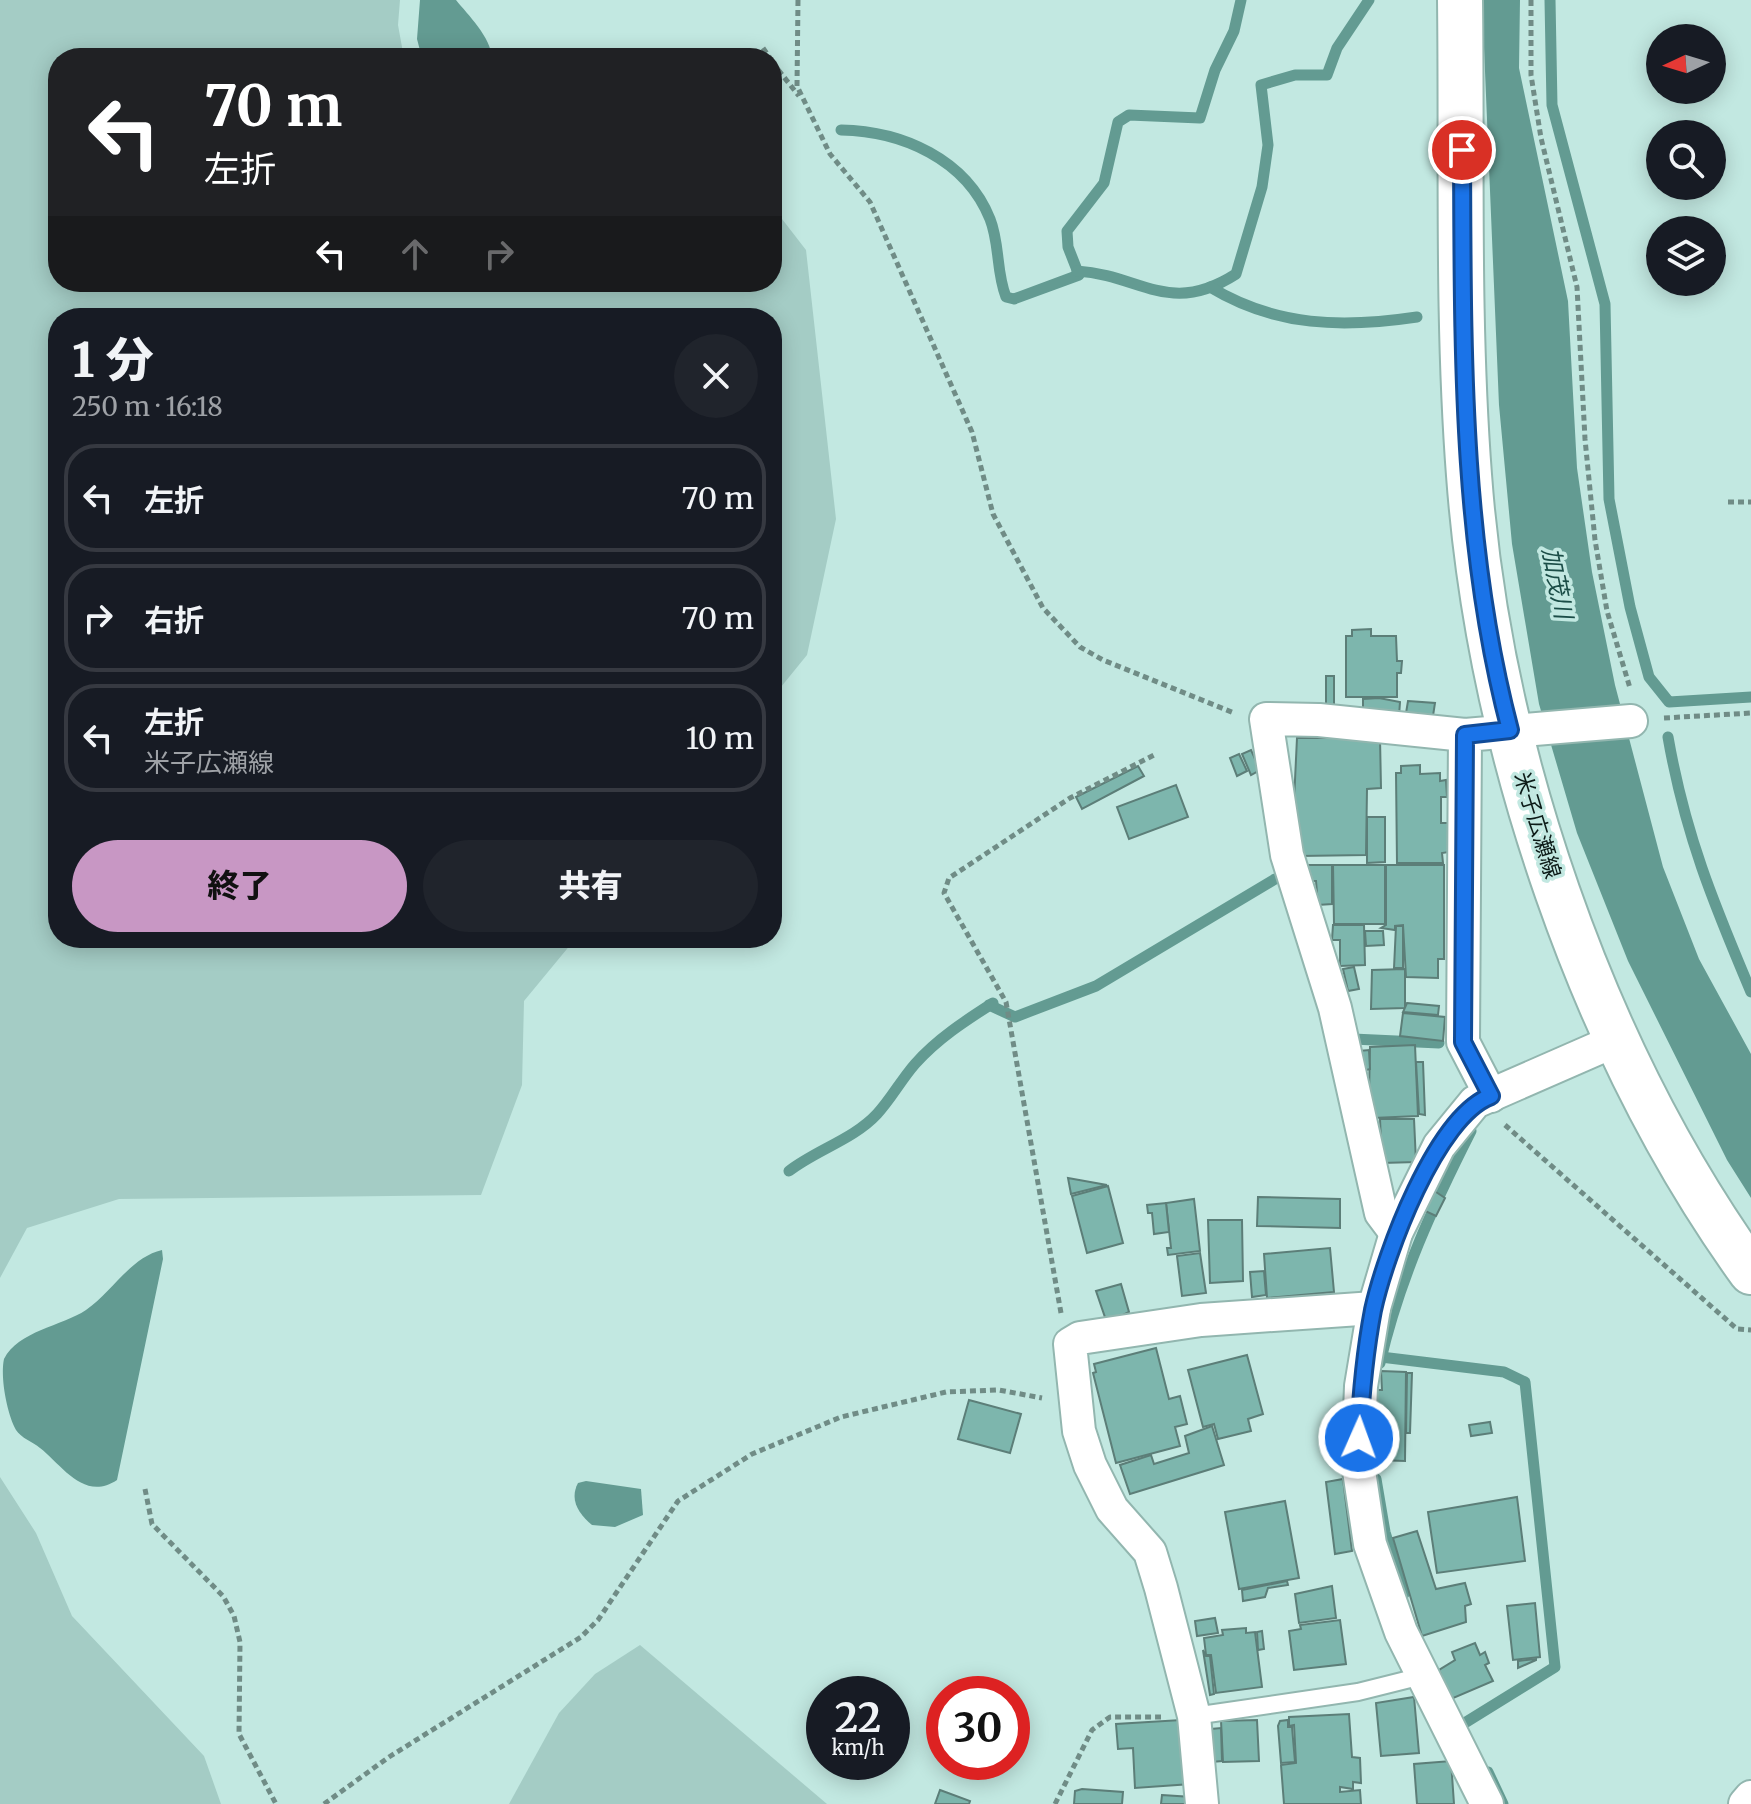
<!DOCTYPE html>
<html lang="ja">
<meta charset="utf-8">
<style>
body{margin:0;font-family:Merriweather,"Noto Sans JP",serif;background:#20242c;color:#f1f3f6;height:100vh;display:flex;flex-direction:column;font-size:30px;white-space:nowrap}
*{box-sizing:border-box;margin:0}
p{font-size:26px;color:#9ea1a6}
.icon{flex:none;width:44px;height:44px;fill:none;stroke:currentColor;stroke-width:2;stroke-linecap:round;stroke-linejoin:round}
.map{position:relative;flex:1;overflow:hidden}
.sheet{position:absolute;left:48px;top:308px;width:734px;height:640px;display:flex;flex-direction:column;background:#171b24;border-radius:32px;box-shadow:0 4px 20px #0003}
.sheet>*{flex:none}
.banner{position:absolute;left:48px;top:48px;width:734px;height:244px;border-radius:32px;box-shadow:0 4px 20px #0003;background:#202124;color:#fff;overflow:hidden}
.needle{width:52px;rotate:266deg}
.buttons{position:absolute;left:1646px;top:24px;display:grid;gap:16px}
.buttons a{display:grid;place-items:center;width:80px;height:80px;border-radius:50%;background:#171b24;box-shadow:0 4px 20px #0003;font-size:40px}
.speed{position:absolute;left:806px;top:1676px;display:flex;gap:16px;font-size:40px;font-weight:700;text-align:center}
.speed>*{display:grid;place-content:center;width:104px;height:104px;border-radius:50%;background:#171b24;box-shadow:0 4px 20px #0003;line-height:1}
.speed small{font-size:20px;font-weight:400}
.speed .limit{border:12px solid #d22;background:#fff;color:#111}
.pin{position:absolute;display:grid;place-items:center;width:68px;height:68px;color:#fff;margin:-34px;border:4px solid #fff;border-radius:50%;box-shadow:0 2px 8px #0007}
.me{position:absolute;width:88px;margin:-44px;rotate:2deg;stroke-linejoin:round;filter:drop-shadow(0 0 6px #0008)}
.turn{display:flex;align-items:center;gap:28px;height:168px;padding:0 24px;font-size:36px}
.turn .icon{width:104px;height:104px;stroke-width:2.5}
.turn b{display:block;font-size:56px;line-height:68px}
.lanes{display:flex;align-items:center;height:76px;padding:0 24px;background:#0003;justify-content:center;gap:40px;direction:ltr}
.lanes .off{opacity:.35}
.round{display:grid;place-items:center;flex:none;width:84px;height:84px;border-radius:42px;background:#20242c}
.summary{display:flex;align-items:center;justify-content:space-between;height:136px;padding:0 24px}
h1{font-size:48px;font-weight:800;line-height:60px}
.action{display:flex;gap:16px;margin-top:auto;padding:16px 24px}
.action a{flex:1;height:92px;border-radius:48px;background:#c897c4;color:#111;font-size:32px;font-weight:800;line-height:92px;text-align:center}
.action a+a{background:#20242c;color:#f1f3f6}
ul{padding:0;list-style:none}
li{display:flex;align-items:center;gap:24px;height:108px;margin:0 16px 12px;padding:0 8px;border:4px solid #363941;border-radius:32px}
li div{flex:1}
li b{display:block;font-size:30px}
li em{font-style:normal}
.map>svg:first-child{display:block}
.green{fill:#a4ccc5}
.water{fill:#639b92}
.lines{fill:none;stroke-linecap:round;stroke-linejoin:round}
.stream{stroke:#639b92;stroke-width:11}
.building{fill:#7db6ad;stroke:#5c7e78;stroke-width:2}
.lane-casing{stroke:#92b6af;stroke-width:20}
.street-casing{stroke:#92b6af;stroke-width:36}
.secondary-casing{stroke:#92b6af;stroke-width:48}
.path{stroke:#708c86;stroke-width:5;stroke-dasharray:6 4;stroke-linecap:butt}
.lane{stroke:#fff;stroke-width:16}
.street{stroke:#fff;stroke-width:32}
.secondary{stroke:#fff;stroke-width:44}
.route-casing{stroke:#114b97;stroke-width:20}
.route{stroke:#1a73e8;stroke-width:14}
.labels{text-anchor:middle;stroke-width:7;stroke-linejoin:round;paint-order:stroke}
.street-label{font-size:22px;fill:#0c1a17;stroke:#c2e8e1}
.water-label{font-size:24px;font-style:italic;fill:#1b4d47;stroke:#c2e8e1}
</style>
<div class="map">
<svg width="1751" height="1804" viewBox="0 0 1751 1804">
<rect width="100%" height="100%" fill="#c2e8e1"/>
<g class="green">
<path d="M0,0H400L398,25L404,58H58V282H772V206L806,250L836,519L807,655L772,698V318H58V938H576L524,1001L522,1085L481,1195L119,1199L27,1228L0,1278Z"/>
<path d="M0,1477L36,1533L72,1616L204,1756L221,1804H0Z"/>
<path d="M640,1645L827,1804H509L559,1713L595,1674Z"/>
</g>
<g class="water">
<path d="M420,0H456C468,15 491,37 492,58H422L417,39Z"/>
<path d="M1482,0H1520L1519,68L1568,301L1577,468L1592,572L1615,685L1663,867L1699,959L1751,1054V1198L1727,1160L1628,961L1577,833L1539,704L1512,544L1499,405Z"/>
<path d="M162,1250L163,1259L117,1480C84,1502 62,1465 40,1448C33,1442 21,1438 16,1430C7,1414 0,1377 4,1359C18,1331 62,1326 86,1310C112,1292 131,1257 162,1250Z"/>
<path d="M586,1481L641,1489L643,1515L615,1527L592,1525C579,1514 569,1500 578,1483Z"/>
</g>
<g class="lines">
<g class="stream">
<path d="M1550,0L1552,105L1605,304L1609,499L1630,607L1649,677L1669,702L1751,697"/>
<path d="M841,130C902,131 966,159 990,219C1000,244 996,272 1006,297L1014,299L1079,275L1068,247L1067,231L1104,183L1118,122L1129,115L1200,118L1215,70L1234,31L1241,0"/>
<path d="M1077,271C1141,275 1169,317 1236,274L1262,187L1268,145L1261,85L1295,75H1327L1337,48L1369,0"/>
<path d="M1210,287C1276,327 1343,328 1417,317"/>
<path d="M1668,737C1685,834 1713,902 1751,992"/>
<path d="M989,1005L1015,1017L1096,986L1275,879"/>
<path d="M1352,1033L1353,1039L1439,1043"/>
<path d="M789,1171C816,1150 854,1139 877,1114C891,1099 901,1080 915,1064C937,1039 965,1021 993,1003"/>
<path d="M1381,1357L1504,1372L1525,1382L1555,1667L1463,1724"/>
<path d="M1380,1363C1399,1280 1433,1206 1471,1131"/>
<path d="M1376,1479L1385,1532L1404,1594"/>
<path d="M1488,1772L1503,1804"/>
</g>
</g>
<g class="building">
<path d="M1371,629V636H1396L1397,661H1402L1401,673H1397V697H1346V636H1352V630Z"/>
<rect x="1326" y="676" width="8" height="33"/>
<path d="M1379,698L1400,702L1399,716L1363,715V699Z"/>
<path d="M1408,701L1435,703L1433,716L1406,713Z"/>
<path d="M1297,738H1380L1381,788L1367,789L1366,855L1300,856L1299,822H1293Z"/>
<path d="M1251,750L1260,770L1251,775L1242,754Z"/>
<path d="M1239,754L1247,771L1237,776L1230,758Z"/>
<path d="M1420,765V774L1440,773V781L1446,780L1447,797H1441V823H1449V852L1442,853L1443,863H1397L1396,773H1401V766Z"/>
<path d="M1138,766L1144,776L1082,809L1076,797Z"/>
<path d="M1176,785L1188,817L1129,839L1117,807Z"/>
<path d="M1367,817H1385V862L1367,863Z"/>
<path d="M1304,865H1332V904L1318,905L1316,881H1305Z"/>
<path d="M1333,865H1385V924H1334Z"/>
<path d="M1386,865H1444V959H1438V978L1406,977L1403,925L1395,926V930L1381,928L1386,925Z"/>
<path d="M1333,925H1364L1365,965L1340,966V940H1332Z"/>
<path d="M1396,926H1403V968H1394Z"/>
<path d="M1365,931H1383L1384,945L1366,946Z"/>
<path d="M1354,967L1359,989L1348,991L1343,969Z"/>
<path d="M1405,969V1008L1371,1009L1372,970Z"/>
<path d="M1407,1003L1439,1006L1438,1015L1403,1012Z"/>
<path d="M1403,1013L1445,1017L1443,1041L1400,1036Z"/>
<path d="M1415,1045L1418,1116L1373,1118L1369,1096L1370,1047Z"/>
<path d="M1369,1050L1370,1069L1360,1072L1359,1051Z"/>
<path d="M1416,1062H1423L1425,1115L1419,1114Z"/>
<path d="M1380,1119H1414L1416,1162L1382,1163Z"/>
<path d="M1068,1178L1107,1185L1071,1194Z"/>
<path d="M1108,1186L1123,1243L1087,1253L1072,1196Z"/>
<path d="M1433,1190L1445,1198L1436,1216L1423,1210Z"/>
<path d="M1258,1197L1340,1199V1228L1257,1226Z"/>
<path d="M1194,1199L1200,1251L1168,1255L1167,1248H1171L1166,1203Z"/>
<path d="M1166,1203L1169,1232L1154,1234L1152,1213H1148L1147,1205Z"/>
<path d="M1208,1220H1242L1243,1281L1210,1283Z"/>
<path d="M1330,1248L1334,1292L1267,1298L1264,1254Z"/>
<path d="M1200,1253L1206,1293L1182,1296L1177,1256Z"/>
<path d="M1264,1271L1266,1295L1252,1297L1250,1272Z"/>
<path d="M1121,1284L1129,1312L1107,1323L1096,1291Z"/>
<path d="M1156,1348L1169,1399L1180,1396L1187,1424L1175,1427L1180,1446L1116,1463L1093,1373L1096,1372L1094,1364Z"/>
<path d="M1247,1355L1263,1414L1248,1419L1251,1431L1218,1439L1214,1424L1203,1427L1188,1370Z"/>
<path d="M1381,1371L1406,1372L1405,1461L1376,1460L1374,1454L1376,1390H1382Z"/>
<path d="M1407,1373H1412L1410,1433H1406Z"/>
<path d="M969,1400L1021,1414L1010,1453L958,1439Z"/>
<path d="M1490,1422L1492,1433L1471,1436L1469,1425Z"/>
<path d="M1212,1426L1224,1465L1130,1494L1120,1465L1151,1455L1154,1464L1189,1453L1185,1436Z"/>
<path d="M1343,1479L1352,1551L1335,1554L1326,1482Z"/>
<path d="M1517,1497L1525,1561L1437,1573L1428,1512Z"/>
<path d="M1285,1501L1299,1578L1239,1589L1225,1512Z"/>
<path d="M1417,1531L1436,1589L1465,1583L1471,1604L1465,1606L1466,1622L1422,1636L1393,1538Z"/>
<path d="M1287,1581L1288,1585L1268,1588L1265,1597L1243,1601L1242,1590Z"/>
<path d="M1332,1586L1336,1618L1299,1623L1295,1594Z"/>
<path d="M1535,1603L1540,1657L1513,1660L1507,1606Z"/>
<path d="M1215,1618L1218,1633L1197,1636L1195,1621Z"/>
<path d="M1340,1620L1346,1664L1294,1670L1289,1631L1301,1629L1300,1625Z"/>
<path d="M1246,1628V1633L1255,1632L1262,1687L1216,1693L1211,1655H1206L1204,1638L1223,1635L1222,1630Z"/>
<path d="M1262,1631L1264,1649L1258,1650L1257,1632Z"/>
<path d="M1475,1643L1480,1655L1485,1652L1489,1663L1485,1665L1493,1681L1451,1699L1439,1670L1455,1660L1452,1652Z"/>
<path d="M1203,1650L1206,1656H1210L1214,1694L1210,1695Z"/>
<path d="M1536,1659V1660L1518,1668V1661Z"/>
<path d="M1414,1697L1419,1753L1381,1756L1376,1703Z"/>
<path d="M1349,1714L1352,1757L1360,1758L1361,1783L1353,1782V1789L1340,1787V1792L1360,1790L1361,1804H1284L1281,1765L1296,1763L1294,1725L1289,1726V1717Z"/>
<path d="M1181,1720L1191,1784L1135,1788L1133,1748L1118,1749L1116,1724Z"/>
<path d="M1257,1720L1259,1761L1223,1762L1221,1721Z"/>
<path d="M1288,1720V1727H1292L1295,1762L1281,1763L1278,1726L1280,1721Z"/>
<path d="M1221,1728L1222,1761L1212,1762L1211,1729Z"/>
<path d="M1451,1761L1454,1804H1417L1414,1764Z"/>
<path d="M1082,1789L1123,1792L1122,1804H1074L1075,1791Z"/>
<path d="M940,1790L970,1801L969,1804H935Z"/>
<path d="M1162,1795L1192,1797V1804H1161Z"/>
</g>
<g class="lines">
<g class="lane-casing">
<path id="lane" d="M1194,1716L1358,1692L1422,1676"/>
</g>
<g class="street-casing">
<g id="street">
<path d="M1491,1096L1463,1042L1465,735L1631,721"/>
<path d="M1396,1233L1381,1213L1335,1008L1287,855L1266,719L1319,720L1465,735"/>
<path d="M1202,1804L1194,1716L1161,1588L1150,1552L1112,1509L1090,1465L1079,1431L1070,1344L1080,1338L1201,1320L1374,1308"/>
<path d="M1487,1804L1401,1632L1370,1544L1358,1464L1361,1386L1374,1308L1396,1233L1439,1146L1475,1102L1619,1039"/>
<path d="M1745,1804L1751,1797"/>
</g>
</g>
<g class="secondary-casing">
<path id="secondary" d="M1460,0C1462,158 1457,317 1469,475C1489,747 1591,1050 1751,1272"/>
</g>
<g class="path">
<path d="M798,0L797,86L830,154L870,202L972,432L993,514L1043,608L1080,647L1103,660L1234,713"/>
<path d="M1531,0V75L1541,138L1577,287L1585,439L1595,540L1607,611L1630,688"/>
<path d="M763,48L770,58"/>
<path d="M772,62L799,96"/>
<path d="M1728,502H1751"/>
<path d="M1664,718L1751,713"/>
<path d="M1505,1125L1737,1329L1751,1330"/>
<path d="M1061,1313L1006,1002L944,893L949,878L1070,798L1156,754"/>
<path d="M145,1489L152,1524L223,1596L234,1616L240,1642L239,1734L276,1804"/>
<path d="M324,1804L389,1757L581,1637L598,1620L678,1501L752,1454L841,1417L946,1392L999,1390L1042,1398"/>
<path d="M1055,1804L1092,1730L1110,1717H1161"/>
</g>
<use href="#lane" class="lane"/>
<use href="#street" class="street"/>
<use href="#secondary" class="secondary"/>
</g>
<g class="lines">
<g class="route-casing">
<path id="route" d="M1359,1438C1361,1395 1365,1352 1373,1310C1385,1255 1436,1116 1491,1096L1463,1042L1465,735L1510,730C1460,541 1463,344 1462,150"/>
</g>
<use href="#route" class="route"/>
</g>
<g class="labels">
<g class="street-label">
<text transform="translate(1538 825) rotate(73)" y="8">米子広瀬線</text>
</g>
<g class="water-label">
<text transform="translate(1557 583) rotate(79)" y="8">加茂川</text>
</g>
</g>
</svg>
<div class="buttons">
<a><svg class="needle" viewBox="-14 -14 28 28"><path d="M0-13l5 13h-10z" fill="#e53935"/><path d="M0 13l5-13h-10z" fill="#9ea1a6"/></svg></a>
<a><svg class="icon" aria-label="search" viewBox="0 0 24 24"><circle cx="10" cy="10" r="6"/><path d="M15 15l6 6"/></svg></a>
<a><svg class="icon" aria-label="layers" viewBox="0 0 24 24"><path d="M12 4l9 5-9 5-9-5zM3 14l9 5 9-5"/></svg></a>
</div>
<div class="speed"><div>22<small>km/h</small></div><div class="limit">30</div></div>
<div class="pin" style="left:1462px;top:150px;background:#d93025"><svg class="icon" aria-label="arrive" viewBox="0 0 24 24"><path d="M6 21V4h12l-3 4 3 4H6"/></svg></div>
<svg class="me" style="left:1359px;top:1438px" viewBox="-20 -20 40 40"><circle r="17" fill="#1a73e8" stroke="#fff" stroke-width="3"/><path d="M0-11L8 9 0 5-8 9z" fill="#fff"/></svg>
<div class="banner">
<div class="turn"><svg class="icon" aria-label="left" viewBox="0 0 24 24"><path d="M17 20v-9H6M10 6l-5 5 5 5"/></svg><div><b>70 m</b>左折</div></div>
<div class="lanes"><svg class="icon" aria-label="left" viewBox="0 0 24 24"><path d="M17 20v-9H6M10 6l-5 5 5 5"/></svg><svg class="icon off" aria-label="ahead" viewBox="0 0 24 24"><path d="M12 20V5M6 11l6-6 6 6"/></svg><svg class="icon off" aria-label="right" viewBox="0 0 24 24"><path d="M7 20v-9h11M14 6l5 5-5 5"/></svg></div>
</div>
<section class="sheet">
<div class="summary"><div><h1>1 分</h1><p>250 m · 16:18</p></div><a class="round"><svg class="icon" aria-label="close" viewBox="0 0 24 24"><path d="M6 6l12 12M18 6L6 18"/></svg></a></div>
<ul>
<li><svg class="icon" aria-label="left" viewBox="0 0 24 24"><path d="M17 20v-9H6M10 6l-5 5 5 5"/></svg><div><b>左折</b></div><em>70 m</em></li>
<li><svg class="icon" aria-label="right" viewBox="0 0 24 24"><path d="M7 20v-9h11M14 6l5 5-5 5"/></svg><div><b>右折</b></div><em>70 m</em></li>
<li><svg class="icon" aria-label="left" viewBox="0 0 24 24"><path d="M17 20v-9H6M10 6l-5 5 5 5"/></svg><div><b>左折</b><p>米子広瀬線</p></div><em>10 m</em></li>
</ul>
<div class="action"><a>終了</a><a>共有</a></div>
</section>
</div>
